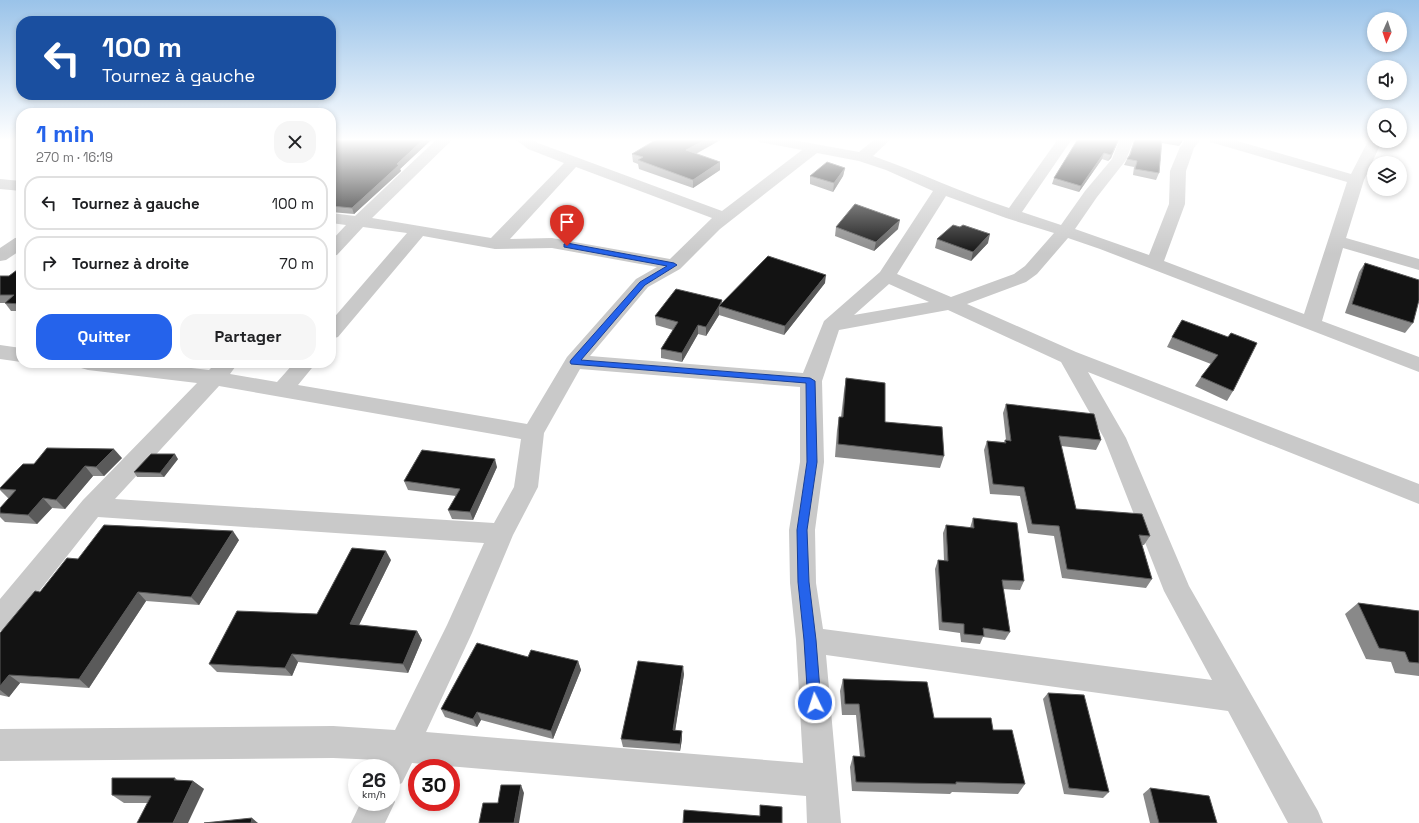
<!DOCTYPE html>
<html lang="fr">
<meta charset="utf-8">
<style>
body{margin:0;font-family:"Space Grotesk",sans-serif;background:#f6f6f6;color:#202124;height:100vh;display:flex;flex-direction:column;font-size:15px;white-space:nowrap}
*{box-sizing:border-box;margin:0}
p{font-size:13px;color:#757577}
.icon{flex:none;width:22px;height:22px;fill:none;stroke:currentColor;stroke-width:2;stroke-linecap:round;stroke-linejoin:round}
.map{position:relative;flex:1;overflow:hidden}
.side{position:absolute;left:16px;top:108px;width:320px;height:260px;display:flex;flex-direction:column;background:#fff;border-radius:16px;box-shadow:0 2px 6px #0003}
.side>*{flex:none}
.top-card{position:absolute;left:16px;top:16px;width:320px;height:84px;border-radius:16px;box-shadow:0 2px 6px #0003;background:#1a4fa0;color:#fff;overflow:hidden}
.needle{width:26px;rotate:183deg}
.tools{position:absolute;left:1367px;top:12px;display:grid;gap:8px}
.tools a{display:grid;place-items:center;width:40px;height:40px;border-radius:50%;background:#fff;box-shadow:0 2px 6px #0003;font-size:20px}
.speed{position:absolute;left:348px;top:759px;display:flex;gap:8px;font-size:20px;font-weight:700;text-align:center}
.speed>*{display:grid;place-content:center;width:52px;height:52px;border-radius:50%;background:#fff;box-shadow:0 2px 6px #0003;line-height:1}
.speed small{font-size:10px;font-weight:400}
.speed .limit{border:6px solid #d22;background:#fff;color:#111}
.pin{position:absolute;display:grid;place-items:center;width:34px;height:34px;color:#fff;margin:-41px -17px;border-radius:50% 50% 50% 0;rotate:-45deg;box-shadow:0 0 4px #0007}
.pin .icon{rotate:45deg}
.me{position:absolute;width:44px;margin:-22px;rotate:356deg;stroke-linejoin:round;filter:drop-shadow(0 0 3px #0008)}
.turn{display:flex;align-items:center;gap:14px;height:84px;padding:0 20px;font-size:18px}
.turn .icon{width:52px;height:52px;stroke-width:2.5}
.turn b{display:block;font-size:28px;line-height:34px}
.round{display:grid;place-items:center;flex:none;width:42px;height:42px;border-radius:16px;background:#f6f6f6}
.summary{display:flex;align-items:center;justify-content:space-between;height:68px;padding:0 20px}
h1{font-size:24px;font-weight:700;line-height:30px;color:#2563eb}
.primary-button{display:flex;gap:8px;margin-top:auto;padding:8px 20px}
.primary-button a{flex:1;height:46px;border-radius:16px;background:#2563eb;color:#fff;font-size:16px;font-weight:700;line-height:46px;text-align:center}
.primary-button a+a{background:#f6f6f6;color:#202124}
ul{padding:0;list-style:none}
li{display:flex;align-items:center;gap:12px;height:54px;margin:0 8px 6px;padding:0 12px;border:2px solid #e0e0e0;border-radius:16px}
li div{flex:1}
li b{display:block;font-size:15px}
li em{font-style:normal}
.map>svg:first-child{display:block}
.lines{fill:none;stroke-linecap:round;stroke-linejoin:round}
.minor{fill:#c9c9c9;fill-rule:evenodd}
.wall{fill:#898989}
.shaded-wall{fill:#5a5a5a}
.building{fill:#131313;stroke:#5a5a5a}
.route{fill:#2563eb;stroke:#184099}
</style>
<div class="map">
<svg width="1419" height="823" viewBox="0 0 1419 823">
<rect width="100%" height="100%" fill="#fff"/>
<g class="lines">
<g class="minor">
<path d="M331,139H343L336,146L331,147Z"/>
<path d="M437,139H453L372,218L491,238L564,163L528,149L515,139H532L538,143L722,211L802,150L759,142L757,139H788L859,152L875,139H891L873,156C919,172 962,193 1009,208L1058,139H1072L1022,212L1061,225L1085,191L1112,159L1120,139H1134L1126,160L1097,197L1075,229L1149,255L1169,204L1170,171L1180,147L1186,139H1201L1194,148L1186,171L1185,204L1164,261L1304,314L1347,182L1210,142L1208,139H1231L1351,174L1369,139L1382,141L1364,180L1346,238L1419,259V270L1343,248L1322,321L1419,357V372L1100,249L1068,238L1037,274L1026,282L967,304L1076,352L1419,484V504L1088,372L1126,438L1189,586L1318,811L1323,823H1288L1228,711L826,655L841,823H807L806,796L412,763L402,783L391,788V768H377L380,760L333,758L0,761V729L333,726L395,730L447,625L484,543L98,517L10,628L0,631V599L83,500L197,383L88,370L81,368L78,363H147L209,370L216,363H238L230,374L277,382L294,363H316L298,385L527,424L567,357L636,279L657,267L552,248L495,249L423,236L338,337L331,339V321L407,233L363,227L337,255L331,256V241L346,225L331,223V213L355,216ZM817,153L859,161L886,170L933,191L880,272L824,321L803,373L590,356L648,287L680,269L720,229ZM576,167L712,218L670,259L552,238L510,239ZM946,196L1006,218L1054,233L1025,266L1014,274L951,297L897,274ZM889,284L929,302L854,315ZM948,310L1061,362L1104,438L1164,591L1212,680L823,629L816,583L815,530L824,462L822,381L839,330ZM580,369L800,387V462L789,530L790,583L796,640L803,763L426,732L472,633L513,535L538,487L544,433ZM219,386L521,439L514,487L494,523L115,499Z"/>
<path d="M0,179L21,181V191L0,189Z"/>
<path d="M21,237V250L6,260L0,261V248L15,238Z"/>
<path d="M0,345L21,348V362L0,359Z"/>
<path d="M391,794L395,802L385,823H351L361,802H391Z"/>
</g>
</g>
<g class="wall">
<path d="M336,139H432L400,169L401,171L354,214L331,212V143Z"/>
<path d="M647,139H722L696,154L720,162V170L693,188L639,169L638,164L633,162L632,154L653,142Z"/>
<path d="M1078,139H1119L1111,158L1108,161L1102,159L1079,192L1052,184L1054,178Z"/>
<path d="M1135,139H1183L1179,146L1162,143L1159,173L1156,180L1133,175L1134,167L1124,165L1129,155Z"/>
<path d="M845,168L843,176L833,192L810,184V176Z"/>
<path d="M836,227L898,229L874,251L835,236Z"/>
<path d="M937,239L988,243L971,261L935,248Z"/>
<path d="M1365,263L1413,323L1405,333L1345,313L1359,272Z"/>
<path d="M21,267V311H11L5,303H0V276H9Z"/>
<path d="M825,283L784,335L719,315L706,336L698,334L682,362L661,358V349L673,330L656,325L655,316L722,300V303Z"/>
<path d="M1172,337H1228L1233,391L1227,401L1195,386L1201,377L1211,364L1167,347Z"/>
<path d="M846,378L885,422L944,456L940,468L835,457L837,430L839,417H841L844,391Z"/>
<path d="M1006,404L1101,440L1096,450L1061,446L1076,509L1150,536L1144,545H1142L1152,579L1146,588L1062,578L1054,536L1028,533L1020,496L990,494L984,450L987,441L1004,442L1005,440H1006L1003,413Z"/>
<path d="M122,458L104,476H93L65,509L52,508L37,524L5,522L0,517V508L9,499L0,490V488L34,464Z"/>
<path d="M178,459L164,477H137L134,472Z"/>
<path d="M497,467L473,520L452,519L448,510L456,496L408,490L404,481Z"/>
<path d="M973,518L1024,581L1020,590L1003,589L1010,632L1005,640L983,637L980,644L961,642L960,633L939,630L935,569L938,560L944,561L943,533L946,525L970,528Z"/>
<path d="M239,540L199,605L146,601L89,688L20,683L9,697L0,695V633L40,592L78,559Z"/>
<path d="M391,560L359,625L417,631L422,640L408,673L298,662L292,676L217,672L209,664L317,614Z"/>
<path d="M1358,603L1419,611V676L1395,673L1391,662L1366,659L1345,614Z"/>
<path d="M528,657L578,661L581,670L553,739L481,720L477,727L445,717L441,709Z"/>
<path d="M684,674L675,730L682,731V739L680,751L623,747L621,739Z"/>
<path d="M843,679L934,718L993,730L1025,784L1018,794L952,792L950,794L852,791L850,767L853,756L860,757L856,715H842L840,691Z"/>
<path d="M1048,693L1109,792L1103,798L1064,794L1043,699Z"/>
<path d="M175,778L178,781H193L204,789L147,803H124L112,795Z"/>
<path d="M1150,788L1217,823H1150L1143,794Z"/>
</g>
<g class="shaded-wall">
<path d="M424,139H432L400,169L401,171L354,214L352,208L397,164Z"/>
<path d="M707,139H722L686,159V150Z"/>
<path d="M1119,139L1111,158L1108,161Z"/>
<path d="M1182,139H1183L1182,142L1179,146Z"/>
<path d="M1104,153L1102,159L1079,192L1081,186Z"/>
<path d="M720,162V170L693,188V180Z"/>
<path d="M845,168L843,176L833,192L834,183Z"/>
<path d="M900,220L898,229L874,251L876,242Z"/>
<path d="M990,234L988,243L971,261L973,252Z"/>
<path d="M826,275L825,283L784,335L785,326Z"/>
<path d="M719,306V315L706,336V327Z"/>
<path d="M698,325V334L682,362V353Z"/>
<path d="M114,449L122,458L104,476L96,467Z"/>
<path d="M175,454L178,459L164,477L160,473Z"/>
<path d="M495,459L497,467L473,520L470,512Z"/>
<path d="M85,466L93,476L65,509L56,500Z"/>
<path d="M43,498L52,508L37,524L28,515Z"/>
<path d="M233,531L239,540L199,605L191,597Z"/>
<path d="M386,551L391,560L355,633L350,624Z"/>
<path d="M138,592L146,601L89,688L79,679Z"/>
<path d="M417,631L422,640L408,673L403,664Z"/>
<path d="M292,654L298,662L292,676L285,668Z"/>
<path d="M578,661L581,670L553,739L551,731Z"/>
<path d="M683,666L684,674L674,738L673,730Z"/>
<path d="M9,675L20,683L9,697L0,690V686Z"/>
<path d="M477,712L481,720L477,727L473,719Z"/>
<path d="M682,731V739L680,751V744Z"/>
<path d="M193,781L204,789L188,823H173Z"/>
<path d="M521,785L524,793L519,823H514Z"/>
<path d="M252,818L258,823H251Z"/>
</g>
<g class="building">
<path d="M336,139H424L397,164L399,165L352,208L331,206V143Z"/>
<path d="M657,139H707L686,150L720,162L693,180L638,160L643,157L632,154Z"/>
<path d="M1078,139H1119L1113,152L1111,155L1104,153L1081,186L1054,178Z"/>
<path d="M1135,139H1162L1159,173L1135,169L1137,161L1127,159L1130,155Z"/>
<path d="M1174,139H1182L1181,140Z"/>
<path d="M827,162L845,168L834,183L810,176Z"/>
<path d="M855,204L900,220L876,242L836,227Z"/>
<path d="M953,225L960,227L963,225L990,234L973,252L937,239Z"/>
<path d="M768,256L826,275L785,326L719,306L706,327L698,325L682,353L661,349L678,322L655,316L676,289L722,300L719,306Z"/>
<path d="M1365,263L1419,280V300L1413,323L1352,304Z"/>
<path d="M21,267V304L5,303L14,295H0V276H9Z"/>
<path d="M1182,320L1228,337L1231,333L1257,343L1233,391L1201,377L1218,355L1172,337Z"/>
<path d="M846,378L885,383V422L942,427L944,456L838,444L839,417H843Z"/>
<path d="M1006,404L1094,414L1101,440L1059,436L1076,509L1142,514L1150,536L1139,535L1152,579L1067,569L1059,526L1032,524L1024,487L993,484L987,441L1006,443L1005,440L1011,441Z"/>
<path d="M47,448L114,449L96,467L85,466L56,500L43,498L28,515L0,513V508L16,490L0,489V488L23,464H34Z"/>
<path d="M422,450L495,459L470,512L448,510L460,489L404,481Z"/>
<path d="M151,454H175L160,473L134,472Z"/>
<path d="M973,518L1017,523L1024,581L1002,580L1010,632L983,628L984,636L964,634V624L942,622L938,560L948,561L946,525L974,528Z"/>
<path d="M104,525L233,531L191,597L138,592L79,679L9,675L0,686V633L35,591L40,592L67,558L78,559Z"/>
<path d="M352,548L386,551L350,624L417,631L403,664L292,654L285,668L209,664L237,611L317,614Z"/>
<path d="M1358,603L1419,611V663L1409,662L1405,652L1379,648Z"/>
<path d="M477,643L528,657L531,650L578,661L551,731L477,712L473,719L441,709Z"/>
<path d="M638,661L683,666L673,730L682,731L680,744L621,739Z"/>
<path d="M843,679L927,682L934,718H991L993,730H1012L1025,784L956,782V784L856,782L853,756L865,757L859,704H845Z"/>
<path d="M1048,693L1084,695L1109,792L1069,788Z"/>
<path d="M112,778H175L174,780L193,781L173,823H137L151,796L112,795Z"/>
<path d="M501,785H521L514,823H479L483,803H498Z"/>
<path d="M1150,788L1209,796L1217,823H1159Z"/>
<path d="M760,805L782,807V823H683L684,810L760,816Z"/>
<path d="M252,818L251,823H204Z"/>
</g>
<linearGradient id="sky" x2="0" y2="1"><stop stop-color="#9ac3e9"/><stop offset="0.55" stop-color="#fff"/><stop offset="1" stop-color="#fff" stop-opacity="0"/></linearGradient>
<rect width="1419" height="254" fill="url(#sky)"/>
<path class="route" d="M567,243L674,263L677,265L645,285L581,360L810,378L815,381L817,462L807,530L809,582L816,640L821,703L819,707L815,709L810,707L808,703L804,640L798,582L797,530L807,462L806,383L571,364L570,362L571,360L640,282L667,266L564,247V244Z"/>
</svg>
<div class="tools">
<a><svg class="needle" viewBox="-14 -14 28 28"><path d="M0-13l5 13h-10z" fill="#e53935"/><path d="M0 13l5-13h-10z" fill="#757577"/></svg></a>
<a><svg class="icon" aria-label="sound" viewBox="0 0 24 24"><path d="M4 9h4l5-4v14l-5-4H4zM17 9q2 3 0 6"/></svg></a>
<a><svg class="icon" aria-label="search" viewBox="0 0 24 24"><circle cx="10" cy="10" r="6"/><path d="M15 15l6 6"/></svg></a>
<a><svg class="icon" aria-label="layers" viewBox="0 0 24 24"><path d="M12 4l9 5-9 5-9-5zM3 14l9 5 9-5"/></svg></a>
</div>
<div class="speed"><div>26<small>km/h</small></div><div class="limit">30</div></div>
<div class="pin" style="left:567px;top:246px;background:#d93025"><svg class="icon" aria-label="arrive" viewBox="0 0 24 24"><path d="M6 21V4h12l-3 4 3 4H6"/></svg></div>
<svg class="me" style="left:815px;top:703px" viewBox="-20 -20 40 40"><circle r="17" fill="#2563eb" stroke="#fff" stroke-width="3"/><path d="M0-11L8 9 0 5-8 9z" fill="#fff"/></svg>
<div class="top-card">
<div class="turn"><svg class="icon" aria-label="left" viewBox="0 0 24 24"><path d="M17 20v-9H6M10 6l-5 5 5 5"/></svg><div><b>100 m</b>Tournez à gauche</div></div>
</div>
<section class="side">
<div class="summary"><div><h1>1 min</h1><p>270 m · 16:19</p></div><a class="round"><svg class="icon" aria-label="close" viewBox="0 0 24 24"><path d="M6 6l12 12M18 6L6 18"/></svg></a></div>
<ul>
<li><svg class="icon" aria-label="left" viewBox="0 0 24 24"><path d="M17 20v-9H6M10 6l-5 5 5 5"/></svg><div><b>Tournez à gauche</b></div><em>100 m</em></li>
<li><svg class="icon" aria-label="right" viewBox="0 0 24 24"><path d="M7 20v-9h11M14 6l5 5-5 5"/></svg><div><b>Tournez à droite</b></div><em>70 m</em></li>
</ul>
<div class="primary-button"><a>Quitter</a><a>Partager</a></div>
</section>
</div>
